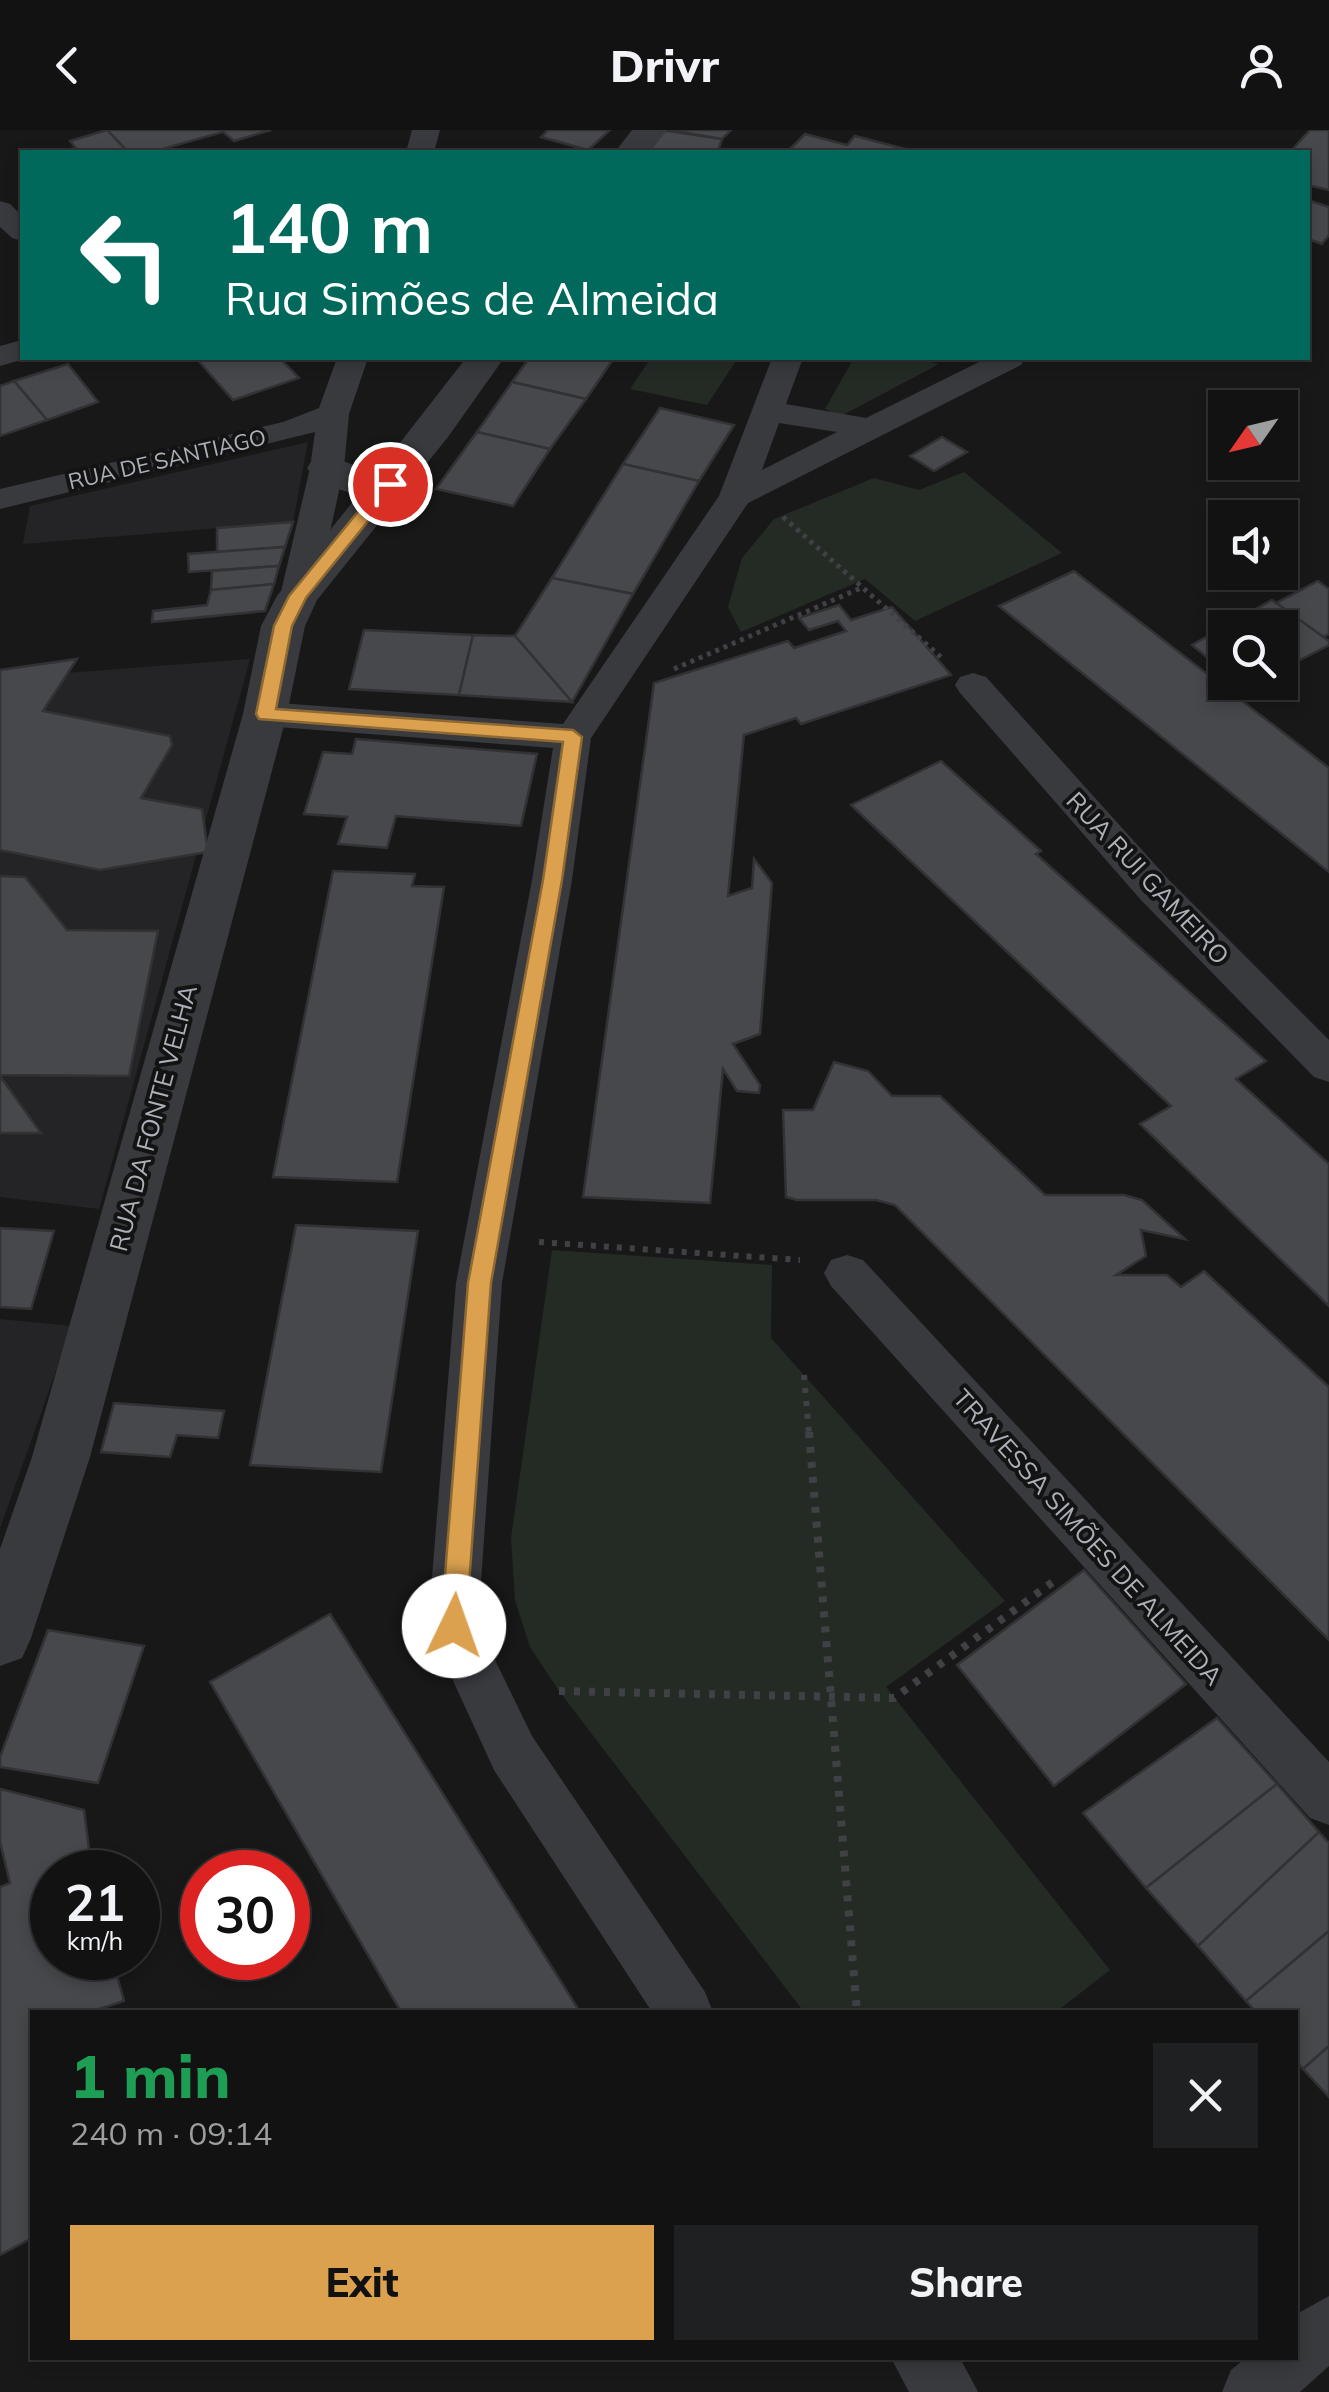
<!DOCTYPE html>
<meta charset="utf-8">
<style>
body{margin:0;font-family:Mulish,sans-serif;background:#1f2021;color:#f1f3f6;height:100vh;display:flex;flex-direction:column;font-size:38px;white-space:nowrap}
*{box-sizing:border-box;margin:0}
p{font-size:32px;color:#9c9ea0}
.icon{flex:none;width:55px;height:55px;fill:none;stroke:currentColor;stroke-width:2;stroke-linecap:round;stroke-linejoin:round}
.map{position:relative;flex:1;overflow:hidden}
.drawer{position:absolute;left:30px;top:1880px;width:1268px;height:350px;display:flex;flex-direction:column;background:#121213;border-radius:0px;box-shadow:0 5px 15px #0003,0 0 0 2px #313233}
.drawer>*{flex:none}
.top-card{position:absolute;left:20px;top:20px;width:1290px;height:210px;border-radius:0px;box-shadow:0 5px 15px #0003,0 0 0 2px #313233;background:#00695c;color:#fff;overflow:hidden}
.needle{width:65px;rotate:236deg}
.tools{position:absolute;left:1208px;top:260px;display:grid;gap:20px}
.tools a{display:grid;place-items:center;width:90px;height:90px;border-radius:0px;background:#121213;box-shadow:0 5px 15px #0003,0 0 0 2px #313233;font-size:50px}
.speed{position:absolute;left:30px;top:1720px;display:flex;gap:20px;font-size:50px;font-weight:700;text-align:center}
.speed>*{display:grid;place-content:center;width:130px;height:130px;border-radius:50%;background:#121213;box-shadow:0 5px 15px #0003,0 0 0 2px #313233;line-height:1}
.speed small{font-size:25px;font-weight:400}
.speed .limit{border:15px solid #d22;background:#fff;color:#111}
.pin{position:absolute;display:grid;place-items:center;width:85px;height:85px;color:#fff;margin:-42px;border:5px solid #fff;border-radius:50%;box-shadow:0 2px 10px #0007}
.me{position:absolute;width:110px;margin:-55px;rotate:3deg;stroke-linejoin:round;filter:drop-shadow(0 0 8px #0008)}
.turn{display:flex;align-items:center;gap:35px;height:210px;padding:0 40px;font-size:45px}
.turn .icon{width:130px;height:130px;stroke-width:2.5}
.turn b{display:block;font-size:70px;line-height:85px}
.round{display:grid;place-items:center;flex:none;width:105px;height:105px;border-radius:0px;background:#1f2021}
.summary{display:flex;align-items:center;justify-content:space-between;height:170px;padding:0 40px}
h1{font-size:60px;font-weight:800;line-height:75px;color:#1e9e55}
.cta{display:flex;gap:20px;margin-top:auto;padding:20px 40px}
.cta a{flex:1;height:115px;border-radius:0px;background:#dba14e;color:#111;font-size:40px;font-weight:800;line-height:115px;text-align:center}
.cta a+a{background:#1f2021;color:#f1f3f6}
header{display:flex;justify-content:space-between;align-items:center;height:130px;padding:0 40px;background:#121213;font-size:45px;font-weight:800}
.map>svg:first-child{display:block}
.built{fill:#242426}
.green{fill:#242b25}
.building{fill:#47484c;stroke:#323235;stroke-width:2.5}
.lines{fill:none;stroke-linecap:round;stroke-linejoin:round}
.path-far2{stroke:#3f4145;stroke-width:5;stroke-dasharray:4 5;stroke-linecap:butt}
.path-far1{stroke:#3f4145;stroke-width:6;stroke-dasharray:5 8;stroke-linecap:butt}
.path{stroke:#3f4145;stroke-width:8;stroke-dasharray:6 9;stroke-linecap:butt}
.minor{fill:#393a3e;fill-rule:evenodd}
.tertiary{fill:#393a3e;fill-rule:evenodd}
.route{fill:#dba14e;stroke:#8e6933;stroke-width:2.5}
.labels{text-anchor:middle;stroke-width:8;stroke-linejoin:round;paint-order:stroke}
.far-street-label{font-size:22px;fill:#acb0b8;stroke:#131314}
.street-label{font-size:25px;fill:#acb0b8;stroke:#131314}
</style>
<header><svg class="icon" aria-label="back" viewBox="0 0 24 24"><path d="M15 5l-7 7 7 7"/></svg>Drivr<svg class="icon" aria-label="person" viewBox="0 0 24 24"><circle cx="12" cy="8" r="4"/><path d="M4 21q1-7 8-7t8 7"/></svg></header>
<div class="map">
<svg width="1329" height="2262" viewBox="0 0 1329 2262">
<rect width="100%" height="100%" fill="#181819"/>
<g class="built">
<path d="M308,312L293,392L23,414L30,376Z"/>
<path d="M250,529L99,1079L0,1067V548Z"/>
<path d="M0,1189L72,1196L0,1398Z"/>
</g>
<g class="green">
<path d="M651,228H738L707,275L630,259Z"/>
<path d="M854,228H912L939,234L841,286L825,279Z"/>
<path d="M964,342L1062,423L915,491L865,449L741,502L728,477L742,428L774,389L874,348L919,360Z"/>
<path d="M552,1120L772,1135L771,1208L1005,1471L886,1557L1110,1840L1056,1882H804L559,1561L530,1517L515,1470L511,1408Z"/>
</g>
<g class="building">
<path d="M107,0H221L223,2L152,22H128Z"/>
<path d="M107,0L128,22H59L76,18L70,11Z"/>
<path d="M221,0H271L234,11Z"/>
<path d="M548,0H610L588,20L541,7Z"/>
<path d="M662,0L722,9L718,21L731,22H645Z"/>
<path d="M670,0H731L722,9Z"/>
<path d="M1310,0H1329V60L1308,55V22H1290Z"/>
<path d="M805,4L847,15L855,6L913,21L789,20Z"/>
<path d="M1308,70L1329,77V105L1322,114L1308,109Z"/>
<path d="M196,228H280L299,248L233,270Z"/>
<path d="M529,228H614L586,269L512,252Z"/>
<path d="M68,234L98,272L47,290L14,251Z"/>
<path d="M14,251L47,290L0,306V256Z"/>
<path d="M512,252L586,269L550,319L477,302Z"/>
<path d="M660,278L734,295L699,351L623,334Z"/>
<path d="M477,302L550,319L513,376L436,359Z"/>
<path d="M942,307L967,322L934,341L910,326Z"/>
<path d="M623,334L699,351L633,464L552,448Z"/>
<path d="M293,392L285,417L217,422V398Z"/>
<path d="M285,417L279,436L189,442L188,424Z"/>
<path d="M279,436L274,454L211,460L212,441Z"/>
<path d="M1074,441L1329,638V742L999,476Z"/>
<path d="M552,448L633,464L572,572L515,506Z"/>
<path d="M1318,451L1329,459V504L1323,507L1276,473Z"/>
<path d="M274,454L265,481L152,492L153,481L207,475L211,460Z"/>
<path d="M1272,470L1329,511V515L1290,535L1280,528V498H1243L1235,491Z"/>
<path d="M839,475L851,490L892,477L951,545L801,594L796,588L744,605L728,766L752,758L754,729L772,753L760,904L733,914L760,955L759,963L737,961L723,939L710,1073L583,1067L654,553L788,511L794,518L846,501L838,491L809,500L799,488Z"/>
<path d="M1235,491L1243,498H1225V542L1192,515Z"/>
<path d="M364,500L473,505L459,565L349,559Z"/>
<path d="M473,505L515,506L572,572L459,565Z"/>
<path d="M77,529L43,581L170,606L172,615L141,668L202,679L208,722L100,740L0,720V540Z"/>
<path d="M356,609L537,624L521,696L396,686L387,718L338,714L347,687L304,684L323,622L352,624Z"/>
<path d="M941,631L1041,721L1036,724L1266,931L1236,949L1329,1034V1176L1140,994L1171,976L851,675Z"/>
<path d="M333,741L415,744L412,756L444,757L397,1052L273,1047Z"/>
<path d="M0,746L25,747L67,800L158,801L129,946L0,945Z"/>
<path d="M834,932L868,941L892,966H940L1045,1065H1124L1142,1070L1185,1109L1141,1100L1146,1126L1116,1145H1167L1181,1157L1204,1141L1329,1257V1510L895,1075L876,1070H797L786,1067L783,980H813Z"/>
<path d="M0,946L41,1003H0Z"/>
<path d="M296,1095L418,1101L381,1342L250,1335Z"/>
<path d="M0,1098L54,1101L31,1179L0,1177Z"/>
<path d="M114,1273L224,1281L218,1308L177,1305L170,1327L101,1322Z"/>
<path d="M1084,1440L1186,1554L1054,1656L957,1535Z"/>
<path d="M330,1484L580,1882H401L210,1552Z"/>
<path d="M48,1500L144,1516L98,1653L0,1637V1627Z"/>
<path d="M1217,1588L1277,1654L1146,1758L1083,1683Z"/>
<path d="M1277,1654L1319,1702L1198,1816L1146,1758Z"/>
<path d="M0,1659L84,1680L92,1742H52V1828H112L124,1871L90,1882H32V2108L0,2125V1757L10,1753L0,1712Z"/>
<path d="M1319,1702L1329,1713V1801L1246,1871L1198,1816Z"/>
<path d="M1329,1801V1916L1303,1939L1295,1930V1882H1256L1246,1871Z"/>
<path d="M1329,1916V1967L1303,1939Z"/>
</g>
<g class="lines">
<g class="path-far2">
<path d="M783,387L942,528"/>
<path d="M674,539L861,458"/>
</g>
<g class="path-far1">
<path d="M539,1112L800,1130"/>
<path d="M804,1245L809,1304"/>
</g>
<g class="path">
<path d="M809,1302L857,1882"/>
<path d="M559,1561L894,1568L1057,1449"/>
</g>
<g class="minor">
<path d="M412,0H440L434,22H406Z"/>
<path d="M0,71L10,74L22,86V111L12,108L0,97Z"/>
<path d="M22,210V228H28L0,236V216Z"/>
<path d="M337,228H368L349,284L344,338L316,466L310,474L298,477L286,474L280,466L310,338L315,302L0,379V359L283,292L319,278Z"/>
<path d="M772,228H803L786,274L866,288L987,228H1026L1021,235L748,373L591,608L572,750L502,1153L478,1495L532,1606L705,1862L713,1882H652L494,1640L428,1496L456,1153L532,750L553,618L265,596L252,593L247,584L252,575L265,572L563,594L719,366ZM779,293L837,302L762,340Z"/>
<path d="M973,543L986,547L1169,750L1329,910V952L1314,947L1141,770L960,563L955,555L960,547Z"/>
<path d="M847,1125L863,1130L1329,1632V1695L1310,1688L831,1156L824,1143L831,1130Z"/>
<path d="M1329,2166V2236L1300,2262H1222L1231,2240L1246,2228H1295V2185Z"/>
<path d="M891,2228H960L978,2262H909Z"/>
</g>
<g class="tertiary">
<path d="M632,0H667L650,22H615Z"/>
<path d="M466,228H504L448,307L317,470L305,496L287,584L90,1327L31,1508L22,1528L0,1536V1419L32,1327L243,584L261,496L277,466L359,364C340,361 318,354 307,338L313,329C337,323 354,339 378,341Z"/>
</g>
</g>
<path class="route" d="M384,350L398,354L306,468L292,496L276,579L573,600L582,607L562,750L491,1153L466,1496L463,1504L454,1507L444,1504L441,1496L468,1153L543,750L563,612L259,589L256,584L274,496L289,466Z"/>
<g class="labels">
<g class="far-street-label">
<text transform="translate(167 329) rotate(-13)" y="8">RUA DE SANTIAGO</text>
</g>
<g class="street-label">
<text transform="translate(1148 748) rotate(47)" y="9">RUA RUI GAMEIRO</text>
<text transform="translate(153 988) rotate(-75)" y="9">RUA DA FONTE VELHA</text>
<text transform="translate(1088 1407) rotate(48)" y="9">TRAVESSA SIMÕES DE ALMEIDA</text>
</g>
</g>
</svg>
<div class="tools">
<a><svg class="needle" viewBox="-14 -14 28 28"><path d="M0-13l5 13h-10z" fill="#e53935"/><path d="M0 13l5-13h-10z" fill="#9c9ea0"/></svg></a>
<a><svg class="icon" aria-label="sound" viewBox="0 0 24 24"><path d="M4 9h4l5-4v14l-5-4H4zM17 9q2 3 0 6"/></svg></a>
<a><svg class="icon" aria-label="search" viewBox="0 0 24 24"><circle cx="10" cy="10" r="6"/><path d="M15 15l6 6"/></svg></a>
</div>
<div class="speed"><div>21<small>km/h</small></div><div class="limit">30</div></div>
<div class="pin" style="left:390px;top:354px;background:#d93025"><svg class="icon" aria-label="arrive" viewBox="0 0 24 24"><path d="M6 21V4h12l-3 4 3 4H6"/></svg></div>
<svg class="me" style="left:454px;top:1496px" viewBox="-20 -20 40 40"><circle r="19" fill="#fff"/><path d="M0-13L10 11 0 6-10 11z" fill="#dba14e"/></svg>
<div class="top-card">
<div class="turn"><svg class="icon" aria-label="left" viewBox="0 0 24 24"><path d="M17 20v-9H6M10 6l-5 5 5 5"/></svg><div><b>140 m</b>Rua Simões de Almeida</div></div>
</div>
<section class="drawer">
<div class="summary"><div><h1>1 min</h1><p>240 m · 09:14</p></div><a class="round"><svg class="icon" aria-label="close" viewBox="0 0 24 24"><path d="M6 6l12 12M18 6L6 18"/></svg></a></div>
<div class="cta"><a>Exit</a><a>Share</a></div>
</section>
</div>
